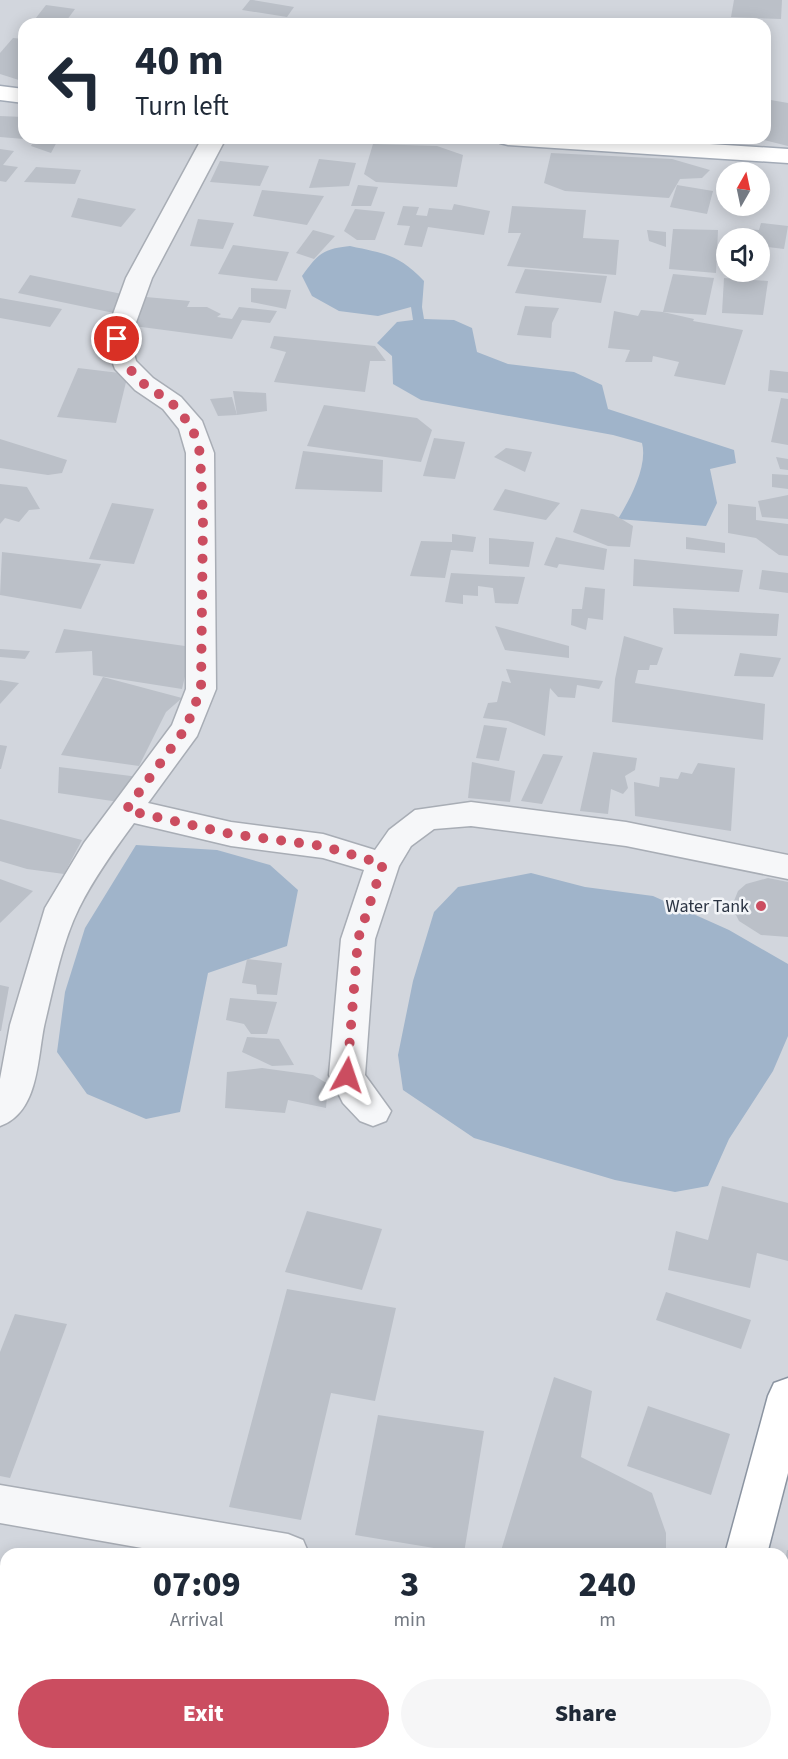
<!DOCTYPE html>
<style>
body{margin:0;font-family:"Source Sans 3",sans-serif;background:#f6f6f7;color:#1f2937;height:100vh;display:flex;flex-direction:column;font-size:22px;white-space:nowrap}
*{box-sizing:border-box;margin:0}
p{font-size:20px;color:#747a83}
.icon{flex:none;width:33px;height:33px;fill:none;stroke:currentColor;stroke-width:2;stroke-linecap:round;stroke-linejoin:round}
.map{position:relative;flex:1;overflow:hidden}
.details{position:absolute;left:0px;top:1548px;width:789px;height:212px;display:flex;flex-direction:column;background:#fff;border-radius:18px 18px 0 0;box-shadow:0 3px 15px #0003}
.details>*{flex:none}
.banner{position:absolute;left:18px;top:18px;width:753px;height:126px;border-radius:18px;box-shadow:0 3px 15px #0003;background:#fff;color:#1f2937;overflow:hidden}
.needle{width:39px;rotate:9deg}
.buttons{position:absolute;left:716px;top:162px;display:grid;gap:12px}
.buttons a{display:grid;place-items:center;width:54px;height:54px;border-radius:50%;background:#fff;box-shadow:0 3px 15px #0003;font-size:30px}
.pin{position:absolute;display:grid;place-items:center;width:51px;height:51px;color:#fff;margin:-26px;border:3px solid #fff;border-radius:50%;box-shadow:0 2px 6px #0007}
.me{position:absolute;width:66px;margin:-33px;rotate:5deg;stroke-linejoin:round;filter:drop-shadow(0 0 4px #0008)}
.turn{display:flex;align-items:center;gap:21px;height:126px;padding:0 18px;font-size:27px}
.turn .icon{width:78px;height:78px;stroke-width:2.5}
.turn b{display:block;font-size:42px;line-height:51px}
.eta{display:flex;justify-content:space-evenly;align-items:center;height:102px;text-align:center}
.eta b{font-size:36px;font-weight:800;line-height:42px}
.button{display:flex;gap:12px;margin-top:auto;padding:12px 18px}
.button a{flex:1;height:69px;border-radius:36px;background:#cb4d60;color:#fff;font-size:24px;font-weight:800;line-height:69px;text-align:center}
.button a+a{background:#f6f6f7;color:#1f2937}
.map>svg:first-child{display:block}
.built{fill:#d2d6dd;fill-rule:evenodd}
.water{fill:#a0b4ca}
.building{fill:#bbc0c8}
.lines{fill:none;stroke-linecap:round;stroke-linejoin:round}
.street-casing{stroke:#a8adb5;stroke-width:3}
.primary-casing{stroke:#a3abb7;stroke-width:3}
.highway-casing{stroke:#8b94a1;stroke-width:3}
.street{fill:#f6f7f9;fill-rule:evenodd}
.primary{fill:#fff;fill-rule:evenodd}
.highway{fill:#fff;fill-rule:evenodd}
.route{stroke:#cb4d60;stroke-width:10;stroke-dasharray:0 18}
.poi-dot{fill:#cb4d60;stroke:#f3f5f8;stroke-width:2}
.labels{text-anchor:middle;stroke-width:5;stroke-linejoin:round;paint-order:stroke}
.poi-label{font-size:18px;fill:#2b3443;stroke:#f3f5f8;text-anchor:end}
</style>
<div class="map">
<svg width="788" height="1759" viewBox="0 0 788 1759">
<rect width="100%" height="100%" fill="#e3e6eb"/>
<path class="built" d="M0,0H788V1759H0ZM24,24H765V138H24ZM726,172H759V206H726ZM726,238H759V272H726ZM6,1554H783V1754H6Z"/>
<g class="water">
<path d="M350,246C386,254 398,254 424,281L422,307L424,319L454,320L472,328L477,352L508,364L574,372L602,385L608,409L734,450L736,463L710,469L717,503L706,526L618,519C630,499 648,466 642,443L613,435L421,400L393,384L392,356L377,343L397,322L413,320L411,307L378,316L339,311L312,296L302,276C318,254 322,249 350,246Z"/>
<path d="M136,845L217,850L270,865L298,890L287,946L208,973L180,1112L146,1119L87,1094L57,1052L65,992L85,928Z"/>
<path d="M531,873L585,887L653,896L729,930L788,964V1036L773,1071L729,1139L708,1186L675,1192L615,1180L474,1138L403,1090L398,1055L413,981L434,912L458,887Z"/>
</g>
<g class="building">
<path d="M250,0H253L294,7L287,17L242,10Z"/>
<path d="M734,0H782L781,19L731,17Z"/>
<path d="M46,5L75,9L64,24L32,23Z"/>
<path d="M315,18L345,23V24H310Z"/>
<path d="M672,19L701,23V24H673Z"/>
<path d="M567,20L597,22L596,24H564Z"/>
<path d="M13,38L24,39L22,81L0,74V53Z"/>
<path d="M765,99L788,103V146L760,139L765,138Z"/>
<path d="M0,116L24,117V139L0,137Z"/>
<path d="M35,138H59L51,153L31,146Z"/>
<path d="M373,144L437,146L463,155L457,187L376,182L364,174Z"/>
<path d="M0,149L14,151L3,165L18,167L6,182L0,181Z"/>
<path d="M551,153L672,159L710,170L702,178L680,179L669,198L565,191L544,183Z"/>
<path d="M319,159L356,163L349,186L309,188Z"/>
<path d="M220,161L269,166L260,186L210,182Z"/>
<path d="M36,167L81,170L75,184L24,182Z"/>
<path d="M358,185L378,187L371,206H351Z"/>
<path d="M677,185L713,191L707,214L670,207Z"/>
<path d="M262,190L324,196L307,225L253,216Z"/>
<path d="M78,198L136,209L121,227L71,217Z"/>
<path d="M454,204L490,211L484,235L428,227L422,247L404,245L410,226L397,225L403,206L419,207L416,215L427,216L429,208L452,210Z"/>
<path d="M512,206L586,210L583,238L619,240L616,275L507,266L521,233H508Z"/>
<path d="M355,209L385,212L375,240H357L344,231Z"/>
<path d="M198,219L234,223L223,249L190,246Z"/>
<path d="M761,223L788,226L784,249L759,246V238H745L747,229L759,230Z"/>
<path d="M673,229L718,230L716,273L669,269Z"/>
<path d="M313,230L335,236L314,259L296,253Z"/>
<path d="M647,230L666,232V247L649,241Z"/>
<path d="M233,245L289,252L277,281L218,274Z"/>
<path d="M525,269L607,276L601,303L515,293Z"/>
<path d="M673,274L714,278L706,315L663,312Z"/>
<path d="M30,275L122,294L114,313L18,293Z"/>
<path d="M724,278L768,281L763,315L722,313Z"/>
<path d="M251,288L291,290L286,309L251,302Z"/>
<path d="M146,297L190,301L187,307H207L221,314L217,317L232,319L239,307L277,311L270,323L242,320L232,339L134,326Z"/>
<path d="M0,298L62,309L50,327L0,318Z"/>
<path d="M525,306L559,308L552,323L551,338L517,335Z"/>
<path d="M641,310L663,312L694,319L693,321L743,330L725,385L674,376L679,362L653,356L652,362H625L630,350L608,348L614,311L638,316Z"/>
<path d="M274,336L375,346L386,361H370L365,392L274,382L286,352L270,348Z"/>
<path d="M78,368L128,374L116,423L57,417Z"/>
<path d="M770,370L788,372V393L768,391Z"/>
<path d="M233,391L266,393L267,411L237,415Z"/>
<path d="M232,397L237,415L218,416L210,399Z"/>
<path d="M781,398L788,399V445L771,442Z"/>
<path d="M324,405L417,418L432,430L421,462L307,446Z"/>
<path d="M434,438L465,442L455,479L423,476Z"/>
<path d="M0,439L67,460L62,473L48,475L0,468Z"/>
<path d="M506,448L532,452L525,472L494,457Z"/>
<path d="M303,451L383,460L382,492L295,489Z"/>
<path d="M776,457L788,459V470L780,469Z"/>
<path d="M772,474L788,475V489L772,487Z"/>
<path d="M0,484L27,487L40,509L29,510L19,522L5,518L0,524Z"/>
<path d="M505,489L560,503L546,520L493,510Z"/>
<path d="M788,495V519L762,517L758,501Z"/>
<path d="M112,503L154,509L134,564L89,559Z"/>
<path d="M728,504L756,507V520L788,524V556L779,555L756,538L728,533Z"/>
<path d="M581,509L613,514L633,526L630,547L608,546L573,532Z"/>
<path d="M452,534L476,537L473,552L451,550L445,578L410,576L421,541L452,542Z"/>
<path d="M556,537L607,549L604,570L559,564L557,568L544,565Z"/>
<path d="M686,537L725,543V553L686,549Z"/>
<path d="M489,538L534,542L529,567L489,564Z"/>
<path d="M2,552L101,564L81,609L0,595Z"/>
<path d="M634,559L743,570L739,592L633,586Z"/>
<path d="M762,570L788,573V593L759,589Z"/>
<path d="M451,573L525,577L518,604L495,603L493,588L478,586V596L463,595V604L445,602Z"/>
<path d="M585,587L605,589L603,620L588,618L586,630L571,625L572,609H582Z"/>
<path d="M673,608L779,614L777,636L674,634Z"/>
<path d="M495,626L569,646V658L505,650Z"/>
<path d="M64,629L192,647L182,689L93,675L92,651L55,653Z"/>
<path d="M624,636L663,648L657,665H650L649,670H638L635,683L765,704L763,740L612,722L615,679Z"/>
<path d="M0,649L30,651L25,659L0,657Z"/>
<path d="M740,653L781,658L773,677L734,676Z"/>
<path d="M506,669L603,681L599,689L577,685L575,698L558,697L550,688L545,736L508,721L483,718L488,703L497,702L502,681L511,683Z"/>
<path d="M103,677L182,698L166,712L139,766L61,755Z"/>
<path d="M0,680L19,683L0,704Z"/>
<path d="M484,725L507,728L499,761L476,758Z"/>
<path d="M0,745L7,746L1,769H0Z"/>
<path d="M593,752L637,758L635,770L625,776L628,788L623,794L611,789L608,814L580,811Z"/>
<path d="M543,754L563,756L542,804L521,801Z"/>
<path d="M472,762L515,771L510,802L468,798Z"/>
<path d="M698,763L735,768L731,831L635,816L634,782L659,787L660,777L678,779L681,772L692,774Z"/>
<path d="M59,767L139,777L119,802L58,793Z"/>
<path d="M0,819L82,840L64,874L27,869L0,861Z"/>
<path d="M768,878L788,882V937L761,935L739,921L734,911V901L738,891L746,884Z"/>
<path d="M0,879L33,891L0,923Z"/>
<path d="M247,959L282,963L277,995L257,994L256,985L242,983Z"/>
<path d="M0,985L9,987L1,1031H0Z"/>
<path d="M230,998L277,1002L267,1034H251L244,1024L226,1020Z"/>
<path d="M247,1037L279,1039L294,1065L272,1066L242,1052Z"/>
<path d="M262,1068L313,1075L328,1084L326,1108L288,1100L285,1113L225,1108L227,1072Z"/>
<path d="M722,1186L788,1203V1261L757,1253L750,1288L668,1270L676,1231L708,1240Z"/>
<path d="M307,1211L382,1229L362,1290L285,1272Z"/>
<path d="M287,1289L396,1308L375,1401L331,1393L301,1520L229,1507Z"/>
<path d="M666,1292L751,1320L741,1349L656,1320Z"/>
<path d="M15,1314L67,1324L10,1478L0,1476V1352Z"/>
<path d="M554,1377L592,1391L581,1457L652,1493L666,1533V1554H500Z"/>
<path d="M648,1406L730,1434L711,1495L627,1466Z"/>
<path d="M378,1415L484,1431L464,1553L355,1535Z"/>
<path d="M787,1550H788V1647L783,1646V1574Z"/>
<path d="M787,1716L788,1759H779L780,1754H783Z"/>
<path d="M51,1754H164L177,1759H49Z"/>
<path d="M494,1754H593L592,1759H501L493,1757Z"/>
</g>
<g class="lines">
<g class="street-casing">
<g id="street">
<path d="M202,138H226L152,278L130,339L136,361L153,378L181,397L202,421L214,453L216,689L197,736L148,803L231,822L323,834L375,850L389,830L415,810L471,802L626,822L788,855V879L626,846L471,826L434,829L411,846L399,866L375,939L365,1075L391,1111L386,1121L373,1126L360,1121L343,1103L329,1075L341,939L364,870L323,858L231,846L134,823C114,850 94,878 79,908C62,942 54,985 45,1022C37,1056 40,1112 0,1126V1079L10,1025L45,908L84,843L172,725L186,689V453L179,429L163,409L135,390L115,369L104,339L126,278Z"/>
<path d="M0,1485L288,1534L303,1540L309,1554H176L0,1523Z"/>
</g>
</g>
<g class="primary-casing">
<g id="primary">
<path d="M0,86L24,89V103L0,100Z"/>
<path d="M496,138H617L788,149V163L508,145L500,143Z"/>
</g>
</g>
<g class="highway-casing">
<g id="highway">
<path d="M788,1378V1473L767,1554H725L768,1396L774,1383Z"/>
<path d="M672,1754H716L715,1759H671Z"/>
</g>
</g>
<use href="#street" class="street"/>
<use href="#primary" class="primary"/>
<use href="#highway" class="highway"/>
</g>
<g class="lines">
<path class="route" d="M117,339L124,363L144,384L172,403L192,427L200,453L203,518L201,689L186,728L126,810L231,834L323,846L383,864L358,939L347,1075"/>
</g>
<circle class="poi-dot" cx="761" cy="906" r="6"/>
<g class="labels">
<g class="poi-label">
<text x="749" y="912">Water Tank</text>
</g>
</g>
</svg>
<div class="buttons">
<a><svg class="needle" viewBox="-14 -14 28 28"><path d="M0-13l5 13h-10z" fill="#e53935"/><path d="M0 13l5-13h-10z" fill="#747a83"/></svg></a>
<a><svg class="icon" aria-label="sound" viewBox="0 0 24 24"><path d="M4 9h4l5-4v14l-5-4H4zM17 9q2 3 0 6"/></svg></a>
</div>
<div class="pin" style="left:117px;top:339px;background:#d93025"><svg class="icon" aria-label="arrive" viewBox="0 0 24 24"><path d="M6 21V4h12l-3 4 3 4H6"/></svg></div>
<svg class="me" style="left:347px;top:1075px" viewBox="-20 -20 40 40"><path d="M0-17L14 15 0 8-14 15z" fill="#cb4d60" stroke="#fff" stroke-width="4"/></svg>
<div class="banner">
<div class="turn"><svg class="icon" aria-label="left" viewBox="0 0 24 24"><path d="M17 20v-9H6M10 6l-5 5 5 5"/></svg><div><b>40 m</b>Turn left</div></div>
</div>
<section class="details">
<div class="eta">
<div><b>07:09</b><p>Arrival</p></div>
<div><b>3</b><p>min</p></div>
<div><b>240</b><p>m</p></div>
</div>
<div class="button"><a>Exit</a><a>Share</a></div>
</section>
</div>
